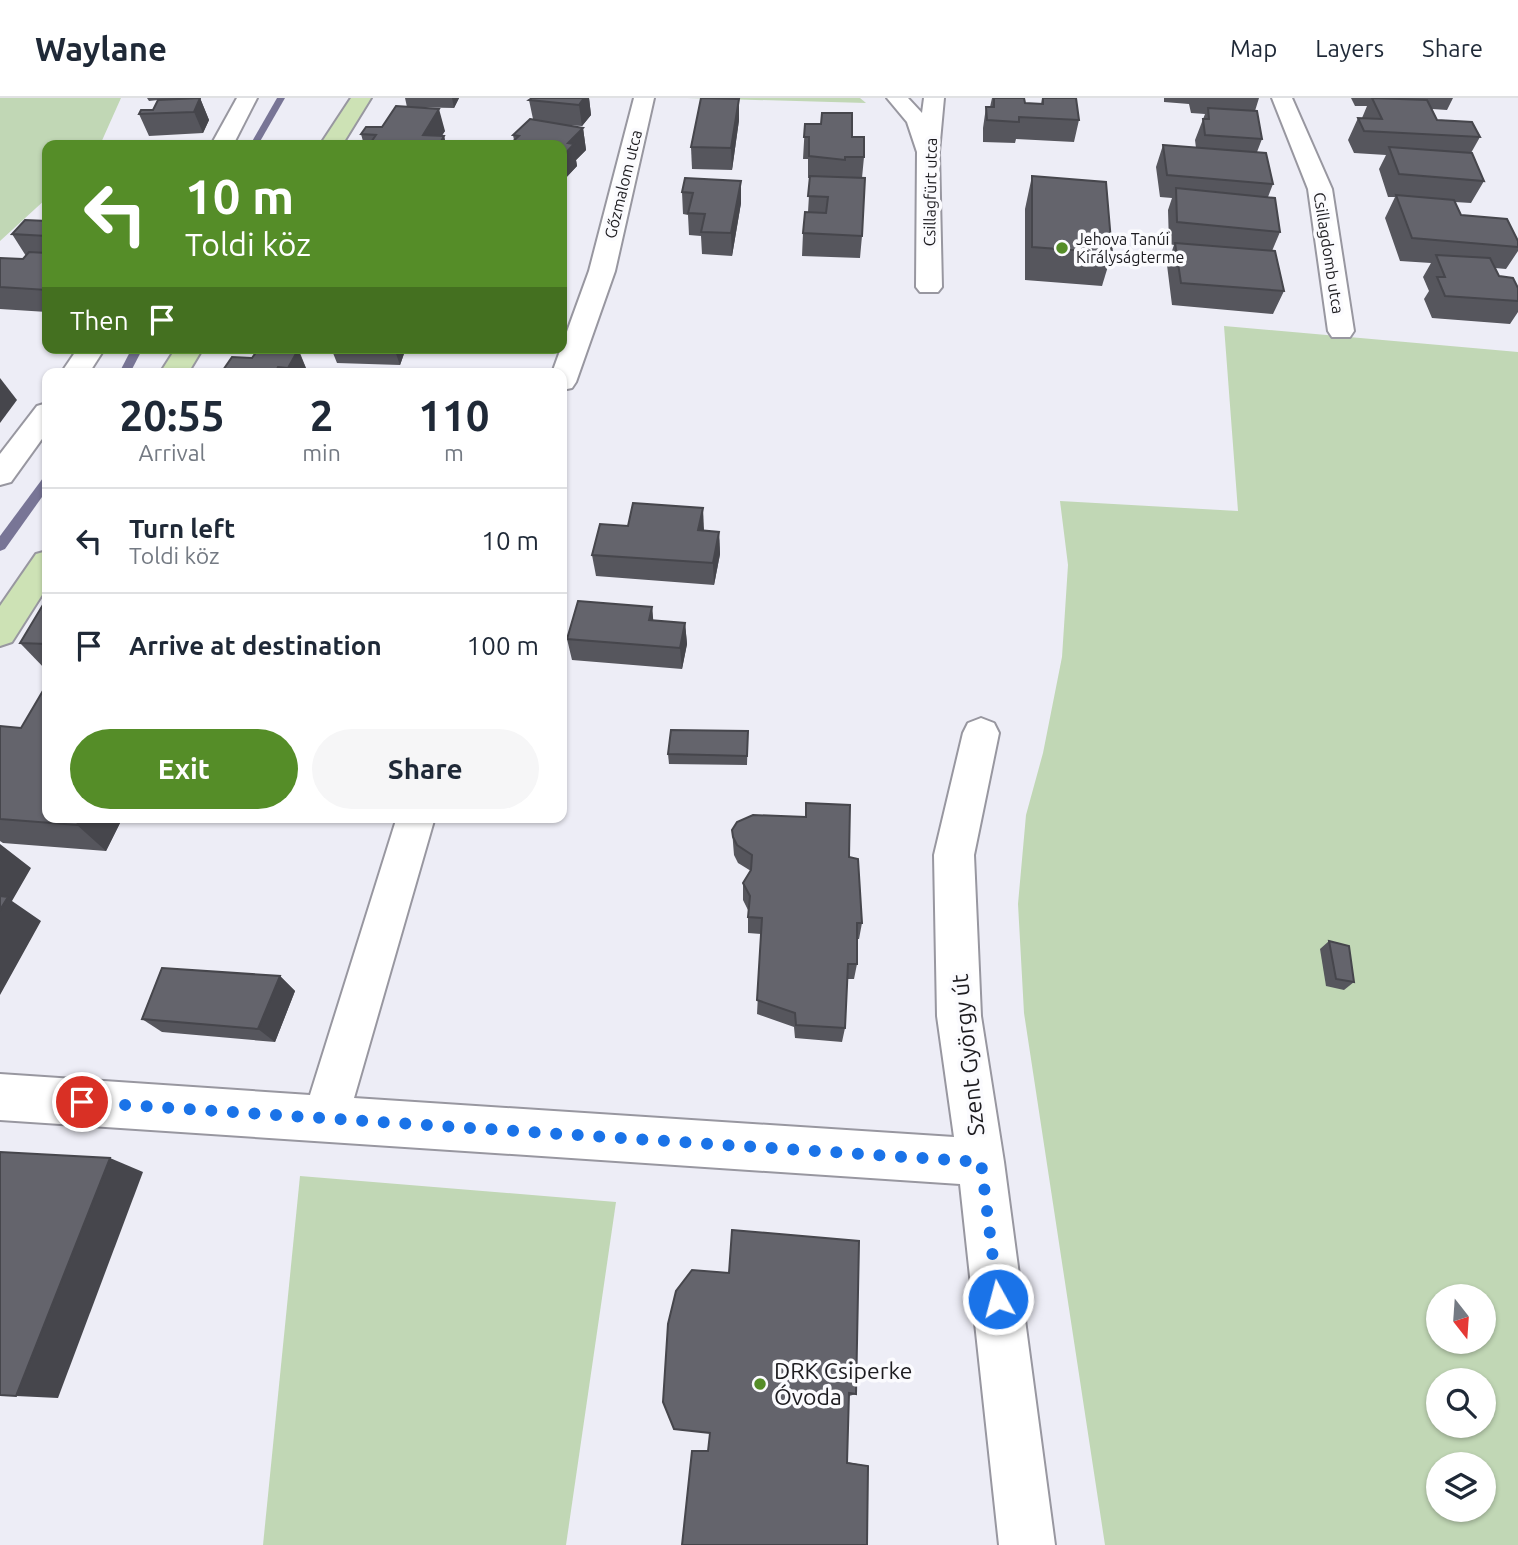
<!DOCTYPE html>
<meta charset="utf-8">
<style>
body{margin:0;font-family:Ubuntu,sans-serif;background:#f6f6f7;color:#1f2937;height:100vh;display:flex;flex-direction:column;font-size:26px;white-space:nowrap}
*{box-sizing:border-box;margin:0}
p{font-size:23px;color:#747a83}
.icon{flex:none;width:38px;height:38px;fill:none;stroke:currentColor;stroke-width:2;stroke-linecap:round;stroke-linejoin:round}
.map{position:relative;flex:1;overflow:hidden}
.side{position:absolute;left:42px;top:270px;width:525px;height:455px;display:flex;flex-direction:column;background:#fff;border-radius:14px;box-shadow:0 2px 5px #0004}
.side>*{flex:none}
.top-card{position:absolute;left:42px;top:42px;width:525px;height:214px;border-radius:14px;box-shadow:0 2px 5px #0004;background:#558d28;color:#fff;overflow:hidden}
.needle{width:46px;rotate:163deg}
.controls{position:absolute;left:1426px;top:1186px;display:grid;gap:14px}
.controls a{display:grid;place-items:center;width:70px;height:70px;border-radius:50%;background:#fff;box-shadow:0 2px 5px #0004;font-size:35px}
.pin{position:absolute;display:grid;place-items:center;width:60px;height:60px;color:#fff;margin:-30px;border:4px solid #fff;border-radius:50%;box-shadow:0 2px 7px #0007}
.me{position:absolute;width:77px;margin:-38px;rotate:353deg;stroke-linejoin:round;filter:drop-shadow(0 0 5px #0008)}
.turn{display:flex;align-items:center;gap:24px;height:147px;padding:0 28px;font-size:32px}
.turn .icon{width:91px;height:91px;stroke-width:2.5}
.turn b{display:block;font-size:49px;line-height:60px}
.then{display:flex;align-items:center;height:66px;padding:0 28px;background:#0003;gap:14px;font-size:26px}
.eta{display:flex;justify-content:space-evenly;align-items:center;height:119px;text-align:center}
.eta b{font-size:42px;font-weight:700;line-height:49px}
.primary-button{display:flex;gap:14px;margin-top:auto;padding:14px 28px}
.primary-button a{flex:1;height:80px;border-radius:42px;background:#558d28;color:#fff;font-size:28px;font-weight:700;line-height:80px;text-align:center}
.primary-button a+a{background:#f6f6f7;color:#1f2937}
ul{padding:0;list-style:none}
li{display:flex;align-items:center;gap:21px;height:105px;padding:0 28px;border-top:2px solid #e0e1e3}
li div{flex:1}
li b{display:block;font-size:26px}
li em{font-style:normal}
header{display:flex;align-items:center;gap:42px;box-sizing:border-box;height:98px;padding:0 35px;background:#fff;border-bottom:2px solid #e0e1e3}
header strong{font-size:33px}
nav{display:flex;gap:38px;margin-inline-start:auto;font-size:24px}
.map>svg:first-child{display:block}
.green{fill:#c1d7b5;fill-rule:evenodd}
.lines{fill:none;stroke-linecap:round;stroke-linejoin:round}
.stream{fill:#787596;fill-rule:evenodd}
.street-casing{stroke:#9897a0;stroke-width:4}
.secondary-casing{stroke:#9897a0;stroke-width:4}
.street{fill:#fff;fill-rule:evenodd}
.secondary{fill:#cde2b5;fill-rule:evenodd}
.wall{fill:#56565d}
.shaded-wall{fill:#46464c}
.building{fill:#64646c;stroke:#46464c;stroke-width:2}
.route{stroke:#1a73e8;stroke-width:12;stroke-dasharray:0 21.6}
.poi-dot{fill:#558d28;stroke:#fbfbfe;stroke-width:2.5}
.labels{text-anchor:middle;stroke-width:7;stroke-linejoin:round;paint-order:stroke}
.far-street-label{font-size:16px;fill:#1d1c20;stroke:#fbfbfe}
.far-poi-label{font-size:16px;fill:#1d1c20;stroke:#fbfbfe;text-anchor:start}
.near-street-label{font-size:23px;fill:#1d1c20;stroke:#fbfbfe}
.near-poi-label{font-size:23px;fill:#1d1c20;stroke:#fbfbfe;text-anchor:start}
</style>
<header>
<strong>Waylane</strong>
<nav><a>Map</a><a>Layers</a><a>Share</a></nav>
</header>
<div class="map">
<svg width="1518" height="1447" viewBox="0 0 1518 1447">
<rect width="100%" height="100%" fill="#ededf6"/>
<g class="green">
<path d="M0,0H121L100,47H47V100L0,143Z"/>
<path d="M687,0H860L866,5Z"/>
<path d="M1224,228L1518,254V1447H1105L1024,915L1018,806L1026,717L1043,655L1062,559L1068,467L1060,403L1238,413ZM1438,1199H1484V1244H1438ZM1438,1283H1484V1328H1438ZM1438,1367H1484V1412H1438Z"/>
<path d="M300,1078L616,1104L566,1447H263Z"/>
</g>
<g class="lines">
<g class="stream">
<path d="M277,0H285L258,47H250Z"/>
<path d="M132,250H143L130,275H119Z"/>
<path d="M47,379V392L5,451L0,453V438L43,380Z"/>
</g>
<g class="street-casing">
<g id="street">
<path d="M237,0H257L233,47H211Z"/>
<path d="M634,0H654L615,173L576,284L572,290L562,292V275H552L589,173Z"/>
<path d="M887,0H908L922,15L924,0H944L939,54L942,189L938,194H920L916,189L917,54L907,24Z"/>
<path d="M1272,0H1292L1332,91L1354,233L1350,239H1332L1328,233L1308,91Z"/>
<path d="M78,250H105L89,275H61Z"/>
<path d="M47,305V334L11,384L0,387V356L37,308Z"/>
<path d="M981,620L994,625L999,635L974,757L981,918L1004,1064L1055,1447H999L960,1086L0,1022V976L310,997L397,719H435L354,1000L954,1039L937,918L934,757L963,635L968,625Z"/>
</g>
</g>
<g class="secondary-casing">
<g id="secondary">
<path d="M351,0H371L342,47H320Z"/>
<path d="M176,250H203L188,275H160Z"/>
<path d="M47,453V489L12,544L0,548V508L36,456Z"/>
</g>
</g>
<use href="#street" class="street"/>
<use href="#secondary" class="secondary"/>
</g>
<g class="wall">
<path d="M147,0H200L209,22L203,35L149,38L139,16L153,12L158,2L149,3Z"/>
<path d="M405,0H459L454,10L407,9Z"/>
<path d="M532,0H589L591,17L582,28L563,27L583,30L586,52L576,62L577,68L562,84L565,102L562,109V47L514,42L513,37L533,21L529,2Z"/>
<path d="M992,0H1024L1025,5L1041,6L1042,0H1076L1079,22L1074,44L1016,41L1015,45L983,44V30L986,9H990Z"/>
<path d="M1164,0H1259L1255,13L1262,41L1257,54L1273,86L1268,99L1280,134L1272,153L1284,193L1273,216L1172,207L1167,167L1174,147L1169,146L1168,112L1172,100L1160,99L1156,69L1163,47L1196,50L1195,42L1205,16L1191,15L1189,6L1164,4Z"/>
<path d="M1351,0H1453L1447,12L1432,11L1437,22L1480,39L1471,55L1484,83L1471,105L1455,104L1461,117L1518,143V153L1506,171L1495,170L1499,178L1518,190V214L1510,226L1432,220L1424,201L1429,193L1423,179L1431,165L1400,163L1385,120L1395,99H1388L1379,71L1386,57L1354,55L1348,42L1358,20H1362L1367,8H1355Z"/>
<path d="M739,22L732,72L692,71L691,49Z"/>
<path d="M805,26L852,39L864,59L862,80V138L860,160L802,158L803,135L808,114L810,80H808V61H803Z"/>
<path d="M445,33L441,38H444L446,47H364L361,36Z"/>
<path d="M1032,78L1112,155L1102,188L1025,182V111Z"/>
<path d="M741,83V105L732,158L702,156L701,138L689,137L688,117L683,116L682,94Z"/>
<path d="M47,123V214L0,211V160L23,161L26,158L12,136Z"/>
<path d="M252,250H324L321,256L300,255L308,275H221L252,260L257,254L253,253Z"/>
<path d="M331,250H406L400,267L337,265Z"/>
<path d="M704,433L719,434L720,456L714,487L596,478L592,457Z"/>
<path d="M47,500V573L20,545Z"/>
<path d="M652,509L653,523L685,525L687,546L682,571L572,562L567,541Z"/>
<path d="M0,628L123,719L106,753L3,745L0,743Z"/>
<path d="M748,633L747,667L669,666L668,656Z"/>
<path d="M806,705L849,759L862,825L859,841H857V866L854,881H847L845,930L842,944L795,940L794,929L757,916L761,836L748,835V812L743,802V785L751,773L738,765L734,757L732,732L805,719Z"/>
<path d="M1329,843L1354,884L1344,892L1326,888L1320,851Z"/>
<path d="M280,878L295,893L275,944L162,934L142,921Z"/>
<path d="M668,1226L856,1296L849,1298L847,1364L868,1368L692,1353H708L710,1335Z"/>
</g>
<g class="shaded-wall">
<path d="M200,0L209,22L203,35L194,14Z"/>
<path d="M452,0H459L454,10Z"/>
<path d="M572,0H589L591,17L582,28L579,7Z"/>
<path d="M739,1V22L732,72L731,50Z"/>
<path d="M439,11L445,33L436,47L423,37Z"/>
<path d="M583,30L586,52L576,62L577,68L562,84L565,102L562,109V59L568,45Z"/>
<path d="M444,38L446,47H439Z"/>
<path d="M741,83V105L732,158L731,135Z"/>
<path d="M319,250H324L321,256Z"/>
<path d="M394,250H406L400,267Z"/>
<path d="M298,252L308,275H290L288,270Z"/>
<path d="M0,280L17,302L0,325Z"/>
<path d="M703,410L704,432L700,454L698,432Z"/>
<path d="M719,434L720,456L714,487L713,465Z"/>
<path d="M652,509L654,530L649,522Z"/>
<path d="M685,525L687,546L682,571L680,550Z"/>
<path d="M81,719H123L106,753L77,727Z"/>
<path d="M0,746L31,770L12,803L41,823L0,897Z"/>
<path d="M280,878L295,893L275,944L258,931Z"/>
<path d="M110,1060L143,1074L58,1300L16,1298Z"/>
</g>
<g class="building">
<path d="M200,0L194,14L139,16L141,12H153L158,2Z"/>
<path d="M532,0H584L579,7L529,2Z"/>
<path d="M701,0L739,1L731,50L691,49Z"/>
<path d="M994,0H1024L1025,5L1043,6V0H1076L1079,22L1019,19V24L987,22L986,9H994Z"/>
<path d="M1372,0L1427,2L1437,22L1472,24L1480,39L1364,33L1358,20L1382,21Z"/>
<path d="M396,8L439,11L423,37L444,38L439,47H369L376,37L361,36L366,29H382Z"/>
<path d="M1208,10L1257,13L1262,41L1205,37L1203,21H1209Z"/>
<path d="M822,15H852V39H864V59H845V62L809,58V39H804L805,26H821Z"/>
<path d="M530,21L583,30L568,45L574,46L562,59V47H509L519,38L513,37Z"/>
<path d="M1163,47L1266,55L1273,86L1167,77Z"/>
<path d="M1389,49L1472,55L1484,83L1399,76Z"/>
<path d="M810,78L865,80L862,138L803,135L805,114L826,115L828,99L808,98Z"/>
<path d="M1032,78L1106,84L1112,155L1032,149Z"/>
<path d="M685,80L741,83L731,135L701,134L705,116L688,115L693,95L682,94Z"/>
<path d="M1176,90L1275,100L1280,134L1177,124Z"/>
<path d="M1396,97L1454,102L1461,117L1507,121L1518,143V149L1412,140Z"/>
<path d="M25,122L47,123V138L12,136Z"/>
<path d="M1175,145L1275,153L1284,193L1181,185Z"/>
<path d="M29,154L47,155V192L0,189V160L23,161Z"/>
<path d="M1436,157L1490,160L1499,178L1513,180L1518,190V203L1445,198L1437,179H1445Z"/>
<path d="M259,250L298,252L288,270L278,269L275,275H221L232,259L252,260Z"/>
<path d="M633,405L703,410L698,432L719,434L713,465L592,457L600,426L628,428Z"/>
<path d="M47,500V546L20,545Z"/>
<path d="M578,503L652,509L649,522L685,525L680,550L567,541Z"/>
<path d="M44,591L47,592V719H81L77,727L0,721V628L21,630Z"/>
<path d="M671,632L748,633L747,658L668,656Z"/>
<path d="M806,705L850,707L849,759L858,761L862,825H857V866H848L845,930L796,927L795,915L757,902L762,820L748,819L750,798L743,785L751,772L752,757L737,747L733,739L732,732L737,724L753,717L806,719Z"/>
<path d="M0,798L8,799L0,812Z"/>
<path d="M1329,843L1349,848L1354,884L1336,881Z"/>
<path d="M162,870L280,878L258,931L142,921Z"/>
<path d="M0,1054L110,1060L16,1298L0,1297Z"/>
<path d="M732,1132L859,1143L856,1296L849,1295L847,1365L868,1368L867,1447H682L692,1353H708L710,1335L674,1331L663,1304L668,1226L676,1193L692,1172L729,1175Z"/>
</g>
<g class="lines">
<path class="route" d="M82,1004L981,1064L998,1201"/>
</g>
<g class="poi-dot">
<circle cx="1062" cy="150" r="7"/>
<circle cx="760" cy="1286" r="7"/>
</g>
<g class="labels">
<g class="far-street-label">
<text transform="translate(623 86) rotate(-76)" y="6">Gőzmalom utca</text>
<text transform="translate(930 94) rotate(-89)" y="6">Csillagfürt utca</text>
<text transform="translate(1329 155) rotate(81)" y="6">Csillagdomb utca</text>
</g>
<g class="far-poi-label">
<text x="1076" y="147">Jehova Tanúi<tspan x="1076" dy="18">Királyságterme</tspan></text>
</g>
<g class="near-street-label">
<text transform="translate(968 957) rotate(-96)" y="8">Szent György út</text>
</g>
<g class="near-poi-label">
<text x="774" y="1281">DRK Csiperke<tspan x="774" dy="26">Óvoda</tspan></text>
</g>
</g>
</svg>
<div class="controls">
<a><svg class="needle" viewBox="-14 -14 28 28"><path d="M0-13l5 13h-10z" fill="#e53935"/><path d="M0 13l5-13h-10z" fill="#747a83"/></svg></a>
<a><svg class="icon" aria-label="search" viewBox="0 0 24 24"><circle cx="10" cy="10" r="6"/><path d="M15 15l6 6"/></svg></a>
<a><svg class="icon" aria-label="layers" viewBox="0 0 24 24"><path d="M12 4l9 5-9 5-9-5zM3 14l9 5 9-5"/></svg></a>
</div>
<div class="pin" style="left:82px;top:1004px;background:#d93025"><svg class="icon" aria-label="arrive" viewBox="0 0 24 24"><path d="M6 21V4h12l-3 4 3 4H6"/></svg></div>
<svg class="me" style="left:998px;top:1201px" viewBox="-20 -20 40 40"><circle r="17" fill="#1a73e8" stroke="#fff" stroke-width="3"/><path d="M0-11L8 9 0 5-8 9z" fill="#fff"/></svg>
<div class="top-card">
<div class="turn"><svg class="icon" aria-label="left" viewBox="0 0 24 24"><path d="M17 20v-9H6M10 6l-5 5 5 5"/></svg><div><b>10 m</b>Toldi köz</div></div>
<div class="then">Then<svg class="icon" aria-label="arrive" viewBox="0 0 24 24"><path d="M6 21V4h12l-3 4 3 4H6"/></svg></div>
</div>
<section class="side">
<div class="eta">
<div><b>20:55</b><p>Arrival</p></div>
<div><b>2</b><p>min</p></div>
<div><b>110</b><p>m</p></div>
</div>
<ul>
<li><svg class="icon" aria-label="left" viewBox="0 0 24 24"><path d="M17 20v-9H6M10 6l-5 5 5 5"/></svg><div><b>Turn left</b><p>Toldi köz</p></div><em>10 m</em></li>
<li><svg class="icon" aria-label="arrive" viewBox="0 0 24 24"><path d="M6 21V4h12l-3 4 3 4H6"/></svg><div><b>Arrive at destination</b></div><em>100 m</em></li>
</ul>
<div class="primary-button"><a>Exit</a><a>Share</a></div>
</section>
</div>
